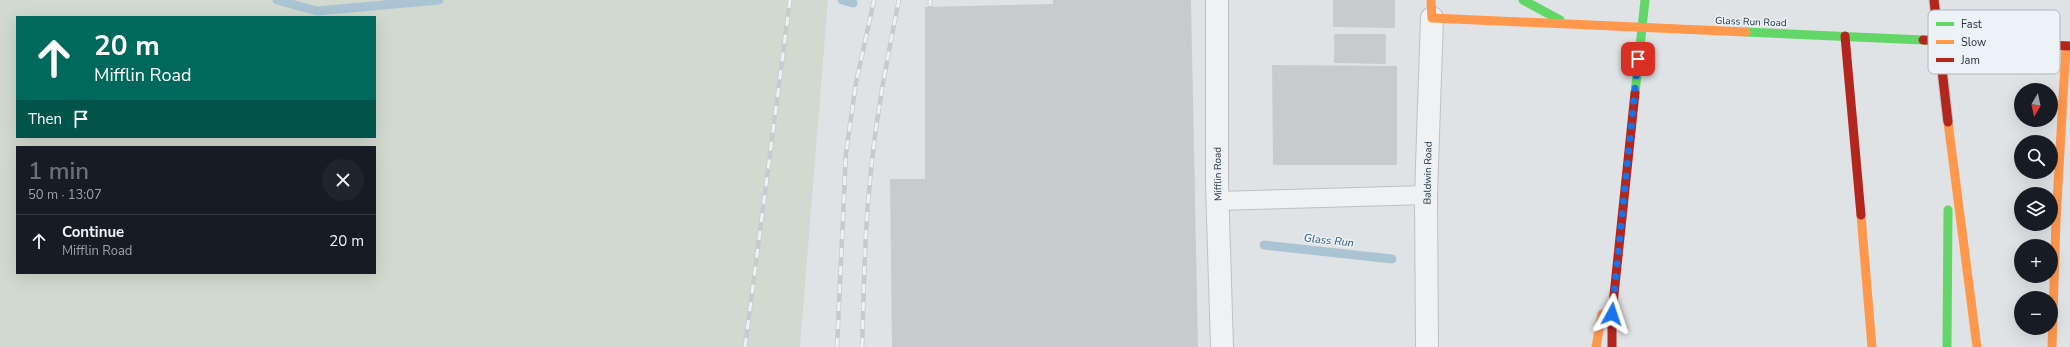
<!DOCTYPE html>
<meta charset="utf-8">
<style>
body{margin:0;font-family:"Nunito Sans",sans-serif;background:#20242c;color:#f1f3f6;height:100vh;display:flex;flex-direction:column;font-size:15px;white-space:nowrap}
*{box-sizing:border-box;margin:0}
p{font-size:13px;color:#9ea1a6}
.icon{flex:none;width:22px;height:22px;fill:none;stroke:currentColor;stroke-width:2;stroke-linecap:round;stroke-linejoin:round}
.map{position:relative;flex:1;overflow:hidden}
.panel{position:absolute;left:16px;top:146px;width:360px;height:128px;display:flex;flex-direction:column;background:#171b24;border-radius:0px;box-shadow:0 4px 16px #0002}
.panel>*{flex:none}
.top-card{position:absolute;left:16px;top:16px;width:360px;height:122px;border-radius:0px;box-shadow:0 4px 16px #0002;background:#00695c;color:#fff;overflow:hidden}
.needle{width:26px;rotate:189deg}
.controls{position:absolute;left:2014px;top:83px;display:grid;gap:8px}
.controls a{display:grid;place-items:center;width:44px;height:44px;border-radius:50%;background:#171b24;box-shadow:0 4px 16px #0002;font-size:20px}
.pin{position:absolute;display:grid;place-items:center;width:34px;height:34px;color:#fff;margin:-17px;border-radius:8px;box-shadow:0 2px 6px #0006}
.me{position:absolute;width:44px;margin:-22px;rotate:5deg;stroke-linejoin:round;filter:drop-shadow(0 0 3px #0008)}
.turn{display:flex;align-items:center;gap:14px;height:84px;padding:0 12px;font-size:18px}
.turn .icon{width:52px;height:52px;stroke-width:2.5}
.turn b{display:block;font-size:28px;line-height:34px}
.then{display:flex;align-items:center;height:38px;padding:0 12px;background:#0003;gap:8px;font-size:15px}
.round{display:grid;place-items:center;flex:none;width:42px;height:42px;border-radius:21px;background:#20242c}
.overview{display:flex;align-items:center;justify-content:space-between;height:68px;padding:0 12px}
h1{font-size:24px;font-weight:600;line-height:30px;color:#66717a}
ul{padding:0;list-style:none}
li{display:flex;align-items:center;gap:12px;height:52px;padding:0 12px;border-top:1px solid #363941}
li div{flex:1}
li b{display:block;font-size:15px}
li em{font-style:normal}
.map>svg:first-child{display:block}
.green{fill:#d2dacf;fill-rule:evenodd}
.lines{fill:none;stroke-linecap:round;stroke-linejoin:round}
.stream{stroke:#abc4d4;stroke-width:9}
.building{fill:#c8cbce}
.lane-casing{stroke:#bec1c3;stroke-width:20}
.street-casing{stroke:#bec1c3;stroke-width:24}
.lane{stroke:#eff1f2;stroke-width:18}
.street{stroke:#eff1f2;stroke-width:22}
.fast{stroke:#63d668;stroke-width:9}
.slow{stroke:#ff974d;stroke-width:9}
.jam{stroke:#b3261e;stroke-width:9}
.rail-casing{stroke:#c8cbcd;stroke-width:4.5}
.rail{stroke:#ecf2f6;stroke-width:3;stroke-dasharray:9;stroke-linecap:butt}
.jam-bridge-casing{stroke:#bbc0c3;stroke-width:11;stroke-linecap:butt}
.jam-bridge{stroke:#b3261e;stroke-width:9}
.route{stroke:#1a73e8;stroke-width:7;stroke-dasharray:0 12.6}
.labels{text-anchor:middle;stroke-width:3;stroke-linejoin:round;paint-order:stroke}
.street-label{font-size:10px;fill:#253340;stroke:#ecf2f6}
.water-label{font-size:11px;font-style:italic;fill:#2b5878;stroke:#ecf2f6}
.key{fill:#ecf2f6;stroke:#b0b9bf;stroke-width:1}
.key-label{font-size:11px;fill:#253340}
</style>
<div class="map">
<svg width="2070" height="347" viewBox="0 0 2070 347">
<rect width="100%" height="100%" fill="#e0e3e5"/>
<path class="green" d="M0,0H828L800,347H0ZM17,17H375V137H17ZM17,147H375V273H17Z"/>
<g class="lines">
<g class="stream">
<path d="M277,0L317,11L439,0"/>
<path d="M842,0L853,3"/>
<path d="M1264,245L1392,259"/>
</g>
</g>
<g class="building">
<path d="M1053,0H1191L1198,347H892L890,179H925V7L1053,4Z"/>
<path d="M1333,0H1395V28L1333,27Z"/>
<path d="M1334,34H1386V64L1334,63Z"/>
<path d="M1272,65L1397,66V165H1273Z"/>
</g>
<g class="lines">
<g class="lane-casing">
<path id="lane" d="M1218,201L1426,195"/>
</g>
<g class="street-casing">
<g id="street">
<path d="M1217,0V185L1222,347"/>
<path d="M1427,347L1426,195L1432,18"/>
</g>
</g>
<use href="#lane" class="lane"/>
<use href="#street" class="street"/>
<g class="fast">
<path d="M1523,0L1560,20"/>
<path d="M1746,32L1923,40"/>
<path d="M1635,93L1645,0"/>
<path d="M1947,347L1948,210"/>
</g>
<g class="slow">
<path d="M1431,0L1432,18L1746,32"/>
<path d="M1948,122L1977,347"/>
<path d="M1861,215L1872,347"/>
<path d="M1596,347L1602,314"/>
<path d="M2052,347L2056,220L2066,46"/>
</g>
<g class="jam">
<path d="M1845,36L1861,215"/>
<path d="M1923,40L2070,46"/>
<path d="M1612,347V314L1635,93"/>
</g>
<g class="rail-casing">
<g id="rail">
<path d="M930,0V6"/>
<path d="M745,347L790,0"/>
<path d="M837,347L846,153L856,83L874,0"/>
<path d="M862,347C864,295 864,244 869,192C874,127 886,64 899,0"/>
</g>
</g>
<use href="#rail" class="rail"/>
<g class="jam-bridge-casing">
<path id="jam-bridge" d="M1934,0L1948,122"/>
</g>
<use href="#jam-bridge" class="jam-bridge"/>
</g>
<g class="lines">
<path class="route" d="M1612,314L1638,59"/>
</g>
<g class="labels">
<g class="street-label">
<text transform="translate(1751 21) rotate(2)" y="4">Glass Run Road</text>
<text transform="translate(1427 173) rotate(-89)" y="4">Baldwin Road</text>
<text transform="translate(1217 174) rotate(-91)" y="4">Mifflin Road</text>
</g>
<g class="water-label">
<text transform="translate(1329 240) rotate(6)" y="4">Glass Run</text>
</g>
</g>
<rect x="1928" y="10" width="132" height="64" rx="6" class="key"/>
<rect x="1936" y="22" width="18" height="4" fill="#63d668"/>
<rect x="1936" y="40" width="18" height="4" fill="#ff974d"/>
<rect x="1936" y="58" width="18" height="4" fill="#b3261e"/>
<g class="key-label">
<text x="1961" y="28">Fast</text>
<text x="1961" y="46">Slow</text>
<text x="1961" y="64">Jam</text>
</g>
</svg>
<div class="controls">
<a><svg class="needle" viewBox="-14 -14 28 28"><path d="M0-13l5 13h-10z" fill="#e53935"/><path d="M0 13l5-13h-10z" fill="#9ea1a6"/></svg></a>
<a><svg class="icon" aria-label="search" viewBox="0 0 24 24"><circle cx="10" cy="10" r="6"/><path d="M15 15l6 6"/></svg></a>
<a><svg class="icon" aria-label="layers" viewBox="0 0 24 24"><path d="M12 4l9 5-9 5-9-5zM3 14l9 5 9-5"/></svg></a>
<a>+</a>
<a>−</a>
</div>
<div class="pin" style="left:1638px;top:59px;background:#d93025"><svg class="icon" aria-label="arrive" viewBox="0 0 24 24"><path d="M6 21V4h12l-3 4 3 4H6"/></svg></div>
<svg class="me" style="left:1612px;top:314px" viewBox="-20 -20 40 40"><path d="M0-17L14 15 0 8-14 15z" fill="#1a73e8" stroke="#fff" stroke-width="4"/></svg>
<div class="top-card">
<div class="turn"><svg class="icon" aria-label="ahead" viewBox="0 0 24 24"><path d="M12 20V5M6 11l6-6 6 6"/></svg><div><b>20 m</b>Mifflin Road</div></div>
<div class="then">Then<svg class="icon" aria-label="arrive" viewBox="0 0 24 24"><path d="M6 21V4h12l-3 4 3 4H6"/></svg></div>
</div>
<section class="panel">
<div class="overview"><div><h1>1 min</h1><p>50 m · 13:07</p></div><a class="round"><svg class="icon" aria-label="close" viewBox="0 0 24 24"><path d="M6 6l12 12M18 6L6 18"/></svg></a></div>
<ul>
<li><svg class="icon" aria-label="ahead" viewBox="0 0 24 24"><path d="M12 20V5M6 11l6-6 6 6"/></svg><div><b>Continue</b><p>Mifflin Road</p></div><em>20 m</em></li>
</ul>
</section>
</div>
